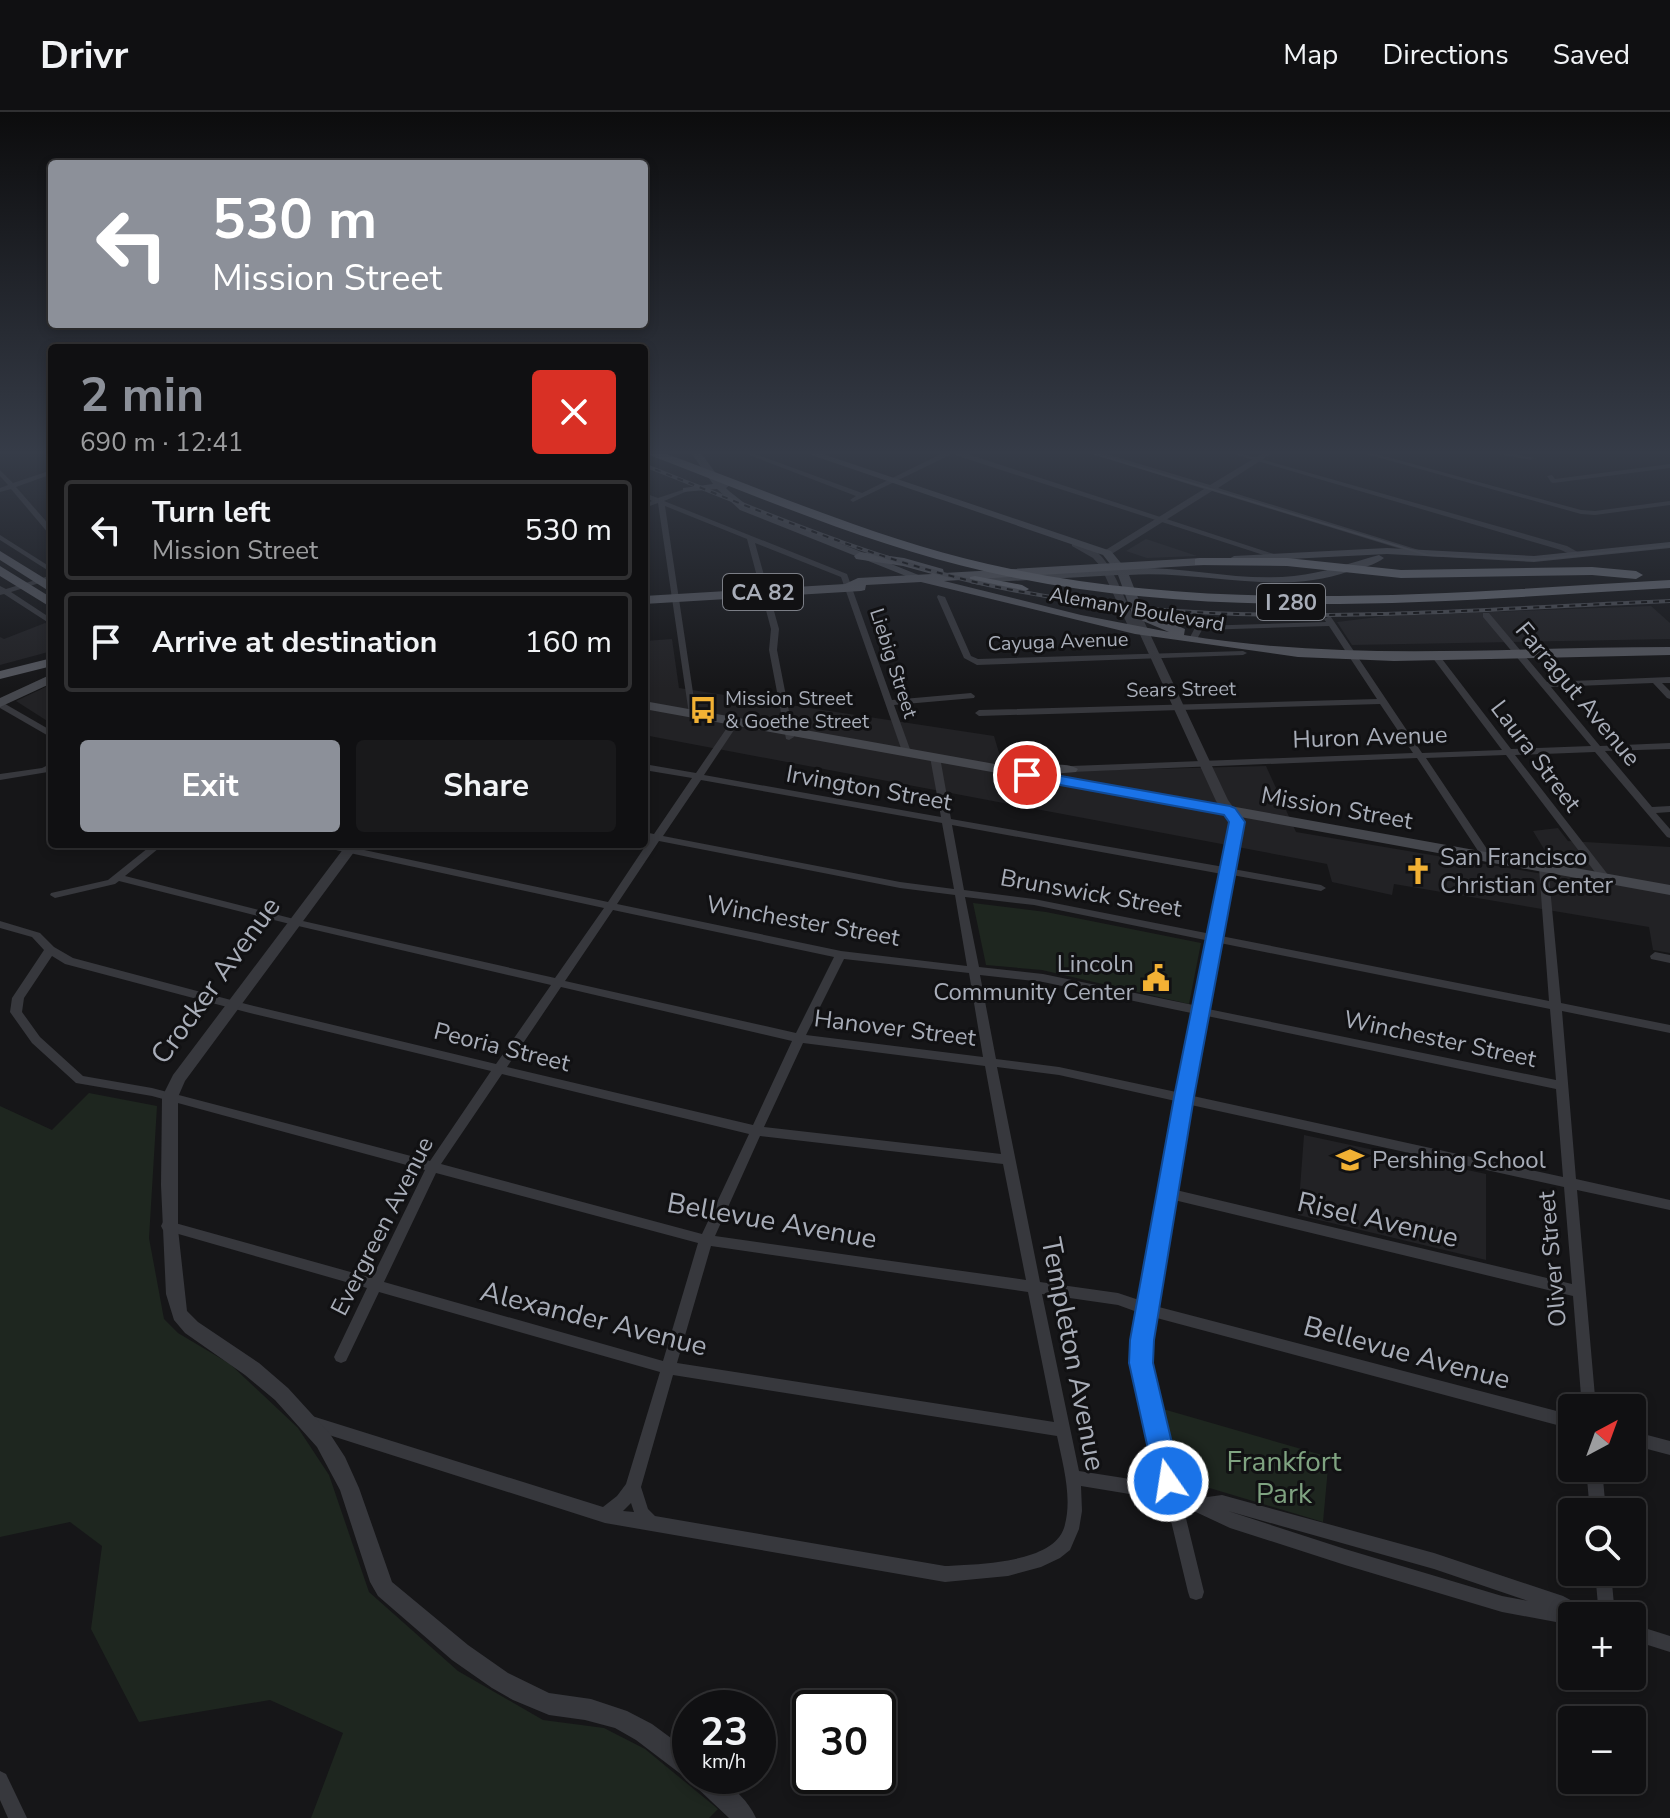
<!DOCTYPE html>
<meta charset="utf-8">
<style>
body{margin:0;font-family:"Nunito Sans",sans-serif;background:#19191b;color:#f1f3f6;height:100vh;display:flex;flex-direction:column;font-size:30px;white-space:nowrap}
*{box-sizing:border-box;margin:0}
p{font-size:26px;color:#9c9d9f}
.icon{flex:none;width:44px;height:44px;fill:none;stroke:currentColor;stroke-width:2;stroke-linecap:round;stroke-linejoin:round}
.map{position:relative;flex:1;overflow:hidden}
.side{position:absolute;left:48px;top:232px;width:600px;height:504px;display:flex;flex-direction:column;background:#101012;border-radius:8px;box-shadow:0 4px 12px #0003,0 0 0 2px #303032}
.side>*{flex:none}
.top-card{position:absolute;left:48px;top:48px;width:600px;height:168px;border-radius:8px;box-shadow:0 4px 12px #0003,0 0 0 2px #303032;background:#8c9099;color:#fff;overflow:hidden}
.needle{width:52px;rotate:41deg}
.fabs{position:absolute;left:1558px;top:1282px;display:grid;gap:16px}
.fabs a{display:grid;place-items:center;width:88px;height:88px;border-radius:8px;background:#101012;box-shadow:0 4px 12px #0003,0 0 0 2px #303032;font-size:40px}
.speed{position:absolute;left:672px;top:1578px;display:flex;gap:16px;font-size:40px;font-weight:700;text-align:center}
.speed>*{display:grid;place-content:center;width:104px;height:104px;border-radius:50%;background:#101012;box-shadow:0 4px 12px #0003,0 0 0 2px #303032;line-height:1}
.speed small{font-size:20px;font-weight:400}
.speed .limit{border:4px solid #111;border-radius:12px;background:#fff;color:#111}
.pin{position:absolute;display:grid;place-items:center;width:68px;height:68px;color:#fff;margin:-34px;border:4px solid #fff;border-radius:50%;box-shadow:0 2px 8px #0007}
.me{position:absolute;width:88px;margin:-44px;rotate:347deg;stroke-linejoin:round;filter:drop-shadow(0 0 6px #0008)}
.turn{display:flex;align-items:center;gap:28px;height:168px;padding:0 32px;font-size:36px}
.turn .icon{width:104px;height:104px;stroke-width:2.5}
.turn b{display:block;font-size:56px;line-height:68px}
.round{display:grid;place-items:center;flex:none;width:84px;height:84px;border-radius:8px;background:#19191b}
.head{display:flex;align-items:center;justify-content:space-between;height:136px;padding:0 32px}
h1{font-size:48px;font-weight:700;line-height:60px;color:#8c9099}
.cta{display:flex;gap:16px;margin-top:auto;padding:16px 32px}
.cta a{flex:1;height:92px;border-radius:8px;background:#8c9099;color:#fff;font-size:32px;font-weight:700;line-height:92px;text-align:center}
.cta a+a{background:#19191b;color:#f1f3f6}
ul{padding:0;list-style:none}
li{display:flex;align-items:center;gap:24px;height:100px;margin:0 16px 12px;padding:0 16px;border:4px solid #303032;border-radius:8px}
li div{flex:1}
li b{display:block;font-size:30px}
li em{font-style:normal}
header{display:flex;align-items:center;gap:48px;box-sizing:border-box;height:112px;padding:0 40px;background:#101012;border-bottom:2px solid #303032}
header strong{font-size:38px}
nav{display:flex;gap:44px;margin-inline-start:auto;font-size:28px}
.map>svg:first-child{display:block}
.built{fill:#222225}
.green{fill:#1e261f}
.lines{fill:none;stroke-linecap:round;stroke-linejoin:round}
.minor{fill:#37383d;fill-rule:evenodd}
.tertiary{fill:#37383d;fill-rule:evenodd}
.secondary{fill:#45474d;fill-rule:evenodd}
.primary{fill:#53555c;fill-rule:evenodd}
.motorway{fill:#63666e;fill-rule:evenodd}
.tram{stroke:#4a4c52;stroke-width:2}
.rail-casing{stroke:#4a4c52;stroke-width:4}
.rail{stroke:#111113;stroke-width:2;stroke-dasharray:6;stroke-linecap:butt}
.route{fill:#1a73e8;stroke:#114b97;stroke-width:2}
.labels{text-anchor:middle;stroke-width:6;stroke-linejoin:round;paint-order:stroke}
.far-street-label{font-size:20px;fill:#a8adb8;stroke:#111113}
.far-poi-label{font-size:20px;fill:#a8adb8;stroke:#111113;text-anchor:start}
.shield{fill:#111113;stroke:#7b7e86;stroke-width:2}
.shield-label{font-size:22px;font-weight:bold;fill:#a8adb8}
.street-label{font-size:24px;fill:#a8adb8;stroke:#111113}
.poi-label{font-size:24px;fill:#a8adb8;stroke:#111113;text-anchor:start}
.near-street-label{font-size:28px;fill:#a8adb8;stroke:#111113}
.near-park-label{font-size:28px;fill:#7fa381;stroke:#111113}
</style>
<header>
<strong>Drivr</strong>
<nav><a>Map</a><a>Directions</a><a>Saved</a></nav>
</header>
<div class="map">
<svg width="1670" height="1706" viewBox="0 0 1670 1706">
<rect width="100%" height="100%" fill="#161618"/>
<g class="built">
<path d="M1146,427L1197,444L1147,446L1126,439Z"/>
<path d="M1651,494L1670,511V527L1352,533L1337,510L1386,504Z"/>
<path d="M45,511L52,516V539L0,553V525L4,527Z"/>
<path d="M672,527L679,576L994,624L1002,651L1076,659L1266,654L1296,720L1561,765L1533,719L1558,716L1568,729L1670,735V841L1653,838L1649,815L1394,772L1392,783L1332,770L1327,752L644,623V529Z"/>
<path d="M52,572V612L16,589Z"/>
<path d="M1304,1023L1486,1062V1148L1298,1103Z"/>
</g>
<g class="green">
<path d="M973,791L1046,800L1201,831L1189,892L1042,858L986,853Z"/>
<path d="M89,981L157,994L149,1126L164,1207L178,1221L230,1252L298,1316L329,1363L369,1480L458,1559L543,1608L604,1616L645,1637L718,1697L709,1706H311L343,1621L270,1588L139,1610L91,1517L102,1434L70,1410L0,1425V994L52,1018Z"/>
<path d="M1163,1297L1329,1345L1323,1410L1183,1368Z"/>
</g>
<g class="lines">
<g class="minor">
<path d="M0,338H12L0,342Z"/>
<path d="M736,338H744L862,381L945,340L942,338H955L1280,444L1273,446L952,342L853,390L850,388L856,384Z"/>
<path d="M1220,338H1229L1567,434L1583,443L1576,445L1561,438Z"/>
<path d="M1352,338H1362L1581,398L1595,399L1670,389V393L1595,403L1581,402Z"/>
<path d="M1484,338H1497L1534,346L1531,348L1487,340Z"/>
<path d="M1670,352V356L1553,371L1551,370L1547,364L1552,363L1555,367Z"/>
<path d="M0,358L13,371L52,358V362L16,375L52,416V422H49L11,377L0,380V376L8,373L0,364Z"/>
<path d="M685,377L690,378L664,389L847,462L892,588L971,581L975,584L974,586L894,593L911,640L909,642H903L841,465L755,431L779,517L777,538L794,625L789,628L786,627L769,538L771,517L747,427L665,394L697,607L696,609H690L658,391L644,396V392L652,389L644,385V381L658,386Z"/>
<path d="M0,423L52,456V461L0,428Z"/>
<path d="M52,463V467L11,480L52,507V513L4,482L0,483V474L6,477Z"/>
<path d="M938,483L945,485L971,544L978,547L1243,539L1247,541L1243,543L977,553L964,546L937,485Z"/>
<path d="M1483,501H1489L1547,570L1670,565V571H1662L1670,579V587L1667,586L1653,571L1551,575L1600,634L1670,631V637L1605,639L1652,695L1670,694V700L1656,701L1670,717V726L1667,725L1595,640L1515,643L1609,764L1610,766L1609,768H1601L1506,643L1426,646L1493,746L1488,749L1484,748L1417,646L1071,660L1066,657L1071,654L1413,641L1380,592L979,604L975,601L979,598L1377,587L1329,514L1202,518L1197,527H1194L1190,525L1196,514H1199L1326,510L1324,507L1328,505H1331L1422,641L1502,638L1432,545L1436,543H1439L1511,637L1591,634L1483,505Z"/>
<path d="M0,589L52,619V626L0,596Z"/>
<path d="M736,606L740,609L704,663L941,705L930,645L935,642L940,645L951,707L1224,755L1232,710L1225,699L1227,697H1233L1242,710L1233,757L1321,773L1326,776L1321,779L1232,763L1221,824L1549,889L1539,756L1540,754H1548L1561,891L1670,913V921L1562,899L1576,1067L1670,1088V1098L1577,1078L1596,1296H1582L1573,1184L1174,1088L1155,1194L1572,1303V1317L1153,1205L1149,1228L1148,1251L1179,1377L1200,1386L1222,1383L1434,1441L1563,1484L1589,1498L1591,1504H1572V1513L1502,1500L1345,1453L1230,1416L1183,1394L1204,1480L1202,1486L1196,1488L1190,1486L1188,1480L1166,1388L1081,1374L1082,1399L1079,1417L1070,1438L1060,1446L1041,1455L1008,1464L945,1470L605,1411L307,1316L305,1311L307,1306L312,1304L603,1395L617,1384L626,1372L660,1260L379,1180L346,1249L341,1251L336,1249L334,1245L367,1176L168,1119L163,1118L161,1114L163,1110L168,1109L372,1166L425,1058L152,984L76,971L32,931L10,900L12,886L44,838L32,825L0,816V809L40,821L54,835L73,846L246,892L496,952L551,873L294,813L119,769L115,772L55,786L50,783L51,781L108,768L153,732H164L125,764L294,807L555,866L604,796L322,735L317,732H336L608,790L650,727L644,726V720L654,722L692,666L644,658V652L696,661L733,607ZM701,668L942,711L954,777L900,770L663,724ZM952,713L1222,762L1211,822L1034,787L964,778ZM659,729L900,776L955,783L967,854L841,839L617,792ZM965,785L1034,793L1210,829L1198,894L1043,862L979,855ZM613,798L834,845L796,921L565,869ZM1220,831L1550,897L1556,968L1208,897ZM52,844L65,852L246,900L491,959L430,1049L152,976L83,964L40,925L22,900L24,886ZM844,847L969,861L983,945L806,923ZM980,863L1043,870L1196,902L1181,981L1059,955L996,947ZM561,875L792,929L753,1013L507,955ZM1207,904L1556,977L1563,1065L1193,984ZM803,931L985,954L1001,1042L764,1015ZM997,955L1059,963L1180,990L1163,1077L1161,1081L1162,1084L1142,1189L1118,1181L1040,1170ZM502,962L749,1022L702,1122L441,1052ZM1191,993L1564,1075L1572,1172L1176,1078ZM760,1024L1003,1052L1026,1168L715,1124ZM436,1061L698,1131L663,1249L384,1170ZM711,1134L1028,1180L1054,1310L677,1251ZM1042,1182L1118,1193L1140,1201L1135,1228L1134,1251L1162,1372L1079,1359ZM673,1263L1057,1324C1063,1353 1073,1387 1064,1416C1052,1452 976,1452 945,1454L655,1404L648,1397L641,1375ZM631,1391L634,1400L623,1399ZM1228,1399L1434,1457L1528,1489L1502,1484L1345,1437Z"/>
<path d="M52,651V658L48,660L0,668V662L42,656Z"/>
<path d="M1655,840L1670,843V851L1651,847L1650,844Z"/>
<path d="M1632,1319L1670,1329V1343L1632,1333Z"/>
<path d="M1586,1356H1602L1606,1400H1590Z"/>
<path d="M1595,1460H1611L1615,1504H1599Z"/>
<path d="M1632,1512L1670,1524V1540L1632,1528Z"/>
<path d="M0,1659L6,1662L27,1706H8L0,1688Z"/>
</g>
<g class="tertiary">
<path d="M1081,338H1093L1210,373L1268,338H1277L1218,376L1422,439L1414,441L1212,379L1110,443H1104V439L1204,377Z"/>
<path d="M1072,430C1106,430 1119,475 1131,500L1132,494L1141,496L1142,505L1228,688L1236,699L1234,702H1226L1216,689L1137,516L1133,517L1128,514L1101,455L1093,446L1072,434Z"/>
<path d="M347,732H360L185,969L178,985V1117L187,1199L198,1210L259,1251L288,1276L330,1322L345,1345L359,1376L392,1470L468,1533L508,1561L549,1581L591,1587L627,1599L652,1612L690,1640V1664H719C733,1676 748,1688 756,1706H729L693,1672L690,1666L682,1663L636,1628L615,1616L585,1608L549,1603L513,1588L492,1576L452,1548L378,1484L370,1470L340,1378L317,1335L275,1288L245,1263L185,1221L174,1208L166,1182L161,1073L162,985L173,963Z"/>
</g>
<g class="secondary">
<path d="M689,338H699L722,370L729,371L730,373L726,376L729,379L748,394L926,466L916,468L740,398L717,377L683,380V376L713,372Z"/>
<path d="M797,338H811L1111,439L1125,456C1181,453 1238,470 1294,464C1324,461 1350,451 1379,443L1384,446C1375,453 1362,456 1350,459C1277,485 1203,458 1129,463L1142,496L1136,499L1130,496L1118,463L975,471L969,468L971,466L1114,457L1103,443Z"/>
<path d="M1670,430V436L1534,450L1387,442L1234,450L1229,447L1234,444L1387,436L1534,444Z"/>
<path d="M52,562V571L0,595V586Z"/>
<path d="M644,589L1034,659C1043,652 1068,650 1078,657L1076,660L1052,662L1670,773V783L644,597Z"/>
</g>
<g class="primary">
<path d="M0,439L52,471V481L0,448Z"/>
<path d="M860,440L904,446L943,457L944,461L1200,446L1206,450L1204,453L944,469L1081,503L1169,520L1143,509L1131,499V493L1136,492L1153,503L1185,517L1184,523C1346,550 1507,535 1670,535V543L1394,549L1298,545L1135,522L921,470L866,473L865,478L861,479L644,492V484L845,472L858,466L932,462L903,454L856,447L854,444Z"/>
<path d="M0,454L52,486V496L0,464Z"/>
<path d="M52,546V554L0,567V559Z"/>
</g>
<g class="motorway">
<path d="M644,338H656C766,378 874,426 988,452C1212,503 1443,481 1670,468V476C1443,489 1212,511 988,460C869,433 757,384 644,341Z"/>
<path d="M1200,446H1287L1401,458L1592,455L1636,459L1643,463L1636,467L1592,463L1401,466L1287,454L1195,453V447Z"/>
<path d="M975,464L1022,473L1029,477L1022,481L970,471V465Z"/>
</g>
<path class="tram" d="M1082,338L1427,443L1535,448L1670,434"/>
<g class="rail-casing">
<path id="rail" d="M644,353C758,398 872,448 993,474C1214,522 1446,498 1670,489"/>
</g>
<use href="#rail" class="rail"/>
</g>
<linearGradient id="sky" x2="0" y2="1"><stop stop-color="#0c0c0d"/><stop offset="0.59" stop-color="#363c48"/><stop offset="1" stop-color="#363c48" stop-opacity="0"/></linearGradient>
<rect width="1670" height="577" fill="url(#sky)"/>
<path class="route" d="M1027,658L1230,694L1235,696L1245,710L1194,985L1154,1228L1153,1251L1181,1369L1177,1377L1168,1381L1159,1377L1155,1369L1129,1251L1130,1228L1174,985L1229,710L1224,703L1022,666L1019,663Z"/>
<defs>
<g id="bus-bare" transform="scale(2.16)"><path d="M-5-6H5V4H4V6H2V4H-2V6H-4V4H-5ZM-3.5-4V0h7V-4ZM-3.5 1.2v1.5H-2V1.2ZM2 1.2v1.5H3.5V1.2Z" fill="#f2b134" stroke="#111113" stroke-width="2.5" paint-order="stroke"/></g>
<g id="church-bare" transform="scale(2.16)"><path d="M-1.2-6h2.4v3.5h3.3v2.4h-3.3V6h-2.4V-.1h-3.3v-2.4h3.3Z" fill="#f2b134" stroke="#111113" stroke-width="2.5" paint-order="stroke"/></g>
<g id="civic-bare" transform="scale(2.16)"><path d="M-.6-6.5H3V-4.5H.6V-3L4-1V1h2V6H-6V1h2V-1L-.6-3ZM-1.2 2.5V6h2.4V2.5Z" fill="#f2b134" stroke="#111113" stroke-width="2.5" paint-order="stroke"/></g>
<g id="school-bare" transform="scale(2.16)"><path d="M0-5L7-2L0 1L-7-2ZM-4 1L0 2.5L4 1V4Q0 6-4 4Z" fill="#f2b134" stroke="#111113" stroke-width="2.5" paint-order="stroke"/></g>
</defs>
<g fill-rule="evenodd">
<use href="#bus-bare" x="703" y="598"/>
<use href="#church-bare" x="1418" y="759"/>
<use href="#civic-bare" x="1156" y="866"/>
<use href="#school-bare" x="1350" y="1048"/>
</g>
<g class="labels">
<g class="far-street-label">
<text transform="translate(1137 497) rotate(10)" y="7">Alemany Boulevard</text>
<text transform="translate(1058 529) rotate(-2)" y="7">Cayuga Avenue</text>
<text transform="translate(894 551) rotate(72)" y="7">Liebig Street</text>
<text transform="translate(1181 577) rotate(-1)" y="7">Sears Street</text>
</g>
<g class="far-poi-label">
<text x="725" y="593">Mission Street<tspan x="725" dy="23">&amp; Goethe Street</tspan></text>
</g>
<g class="shield">
<rect x="723" y="462" width="80" height="36" rx="6"/>
<rect x="1257" y="472" width="68" height="36" rx="6"/>
</g>
<g class="shield-label">
<text x="763" y="488">CA 82</text>
<text x="1291" y="498">I 280</text>
</g>
<g class="street-label">
<text transform="translate(1578 582) rotate(50)" y="8">Farragut Avenue</text>
<text transform="translate(1370 625) rotate(-2)" y="8">Huron Avenue</text>
<text transform="translate(1536 644) rotate(53)" y="8">Laura Street</text>
<text transform="translate(869 676) rotate(10)" y="8">Irvington Street</text>
<text transform="translate(1337 696) rotate(10)" y="8">Mission Street</text>
<text transform="translate(1091 781) rotate(10)" y="8">Brunswick Street</text>
<text transform="translate(803 809) rotate(10)" y="8">Winchester Street</text>
<text transform="translate(895 916) rotate(7)" y="8">Hanover Street</text>
<text transform="translate(1440 927) rotate(12)" y="8">Winchester Street</text>
<text transform="translate(502 935) rotate(14)" y="8">Peoria Street</text>
<text transform="translate(382 1114) rotate(-63)" y="8">Evergreen Avenue</text>
<text transform="translate(1552 1147) rotate(-95)" y="8">Oliver Street</text>
</g>
<g class="poi-label">
<text x="1440" y="753">San Francisco<tspan x="1440" dy="28">Christian Center</tspan></text>
<text x="1134" y="860" text-anchor="end">Lincoln<tspan x="1134" dy="28">Community Center</tspan></text>
<text x="1372" y="1056">Pershing School</text>
</g>
<g class="near-street-label">
<text transform="translate(215 868) rotate(-54)" y="10">Crocker Avenue</text>
<text transform="translate(1378 1107) rotate(13)" y="10">Risel Avenue</text>
<text transform="translate(772 1108) rotate(10)" y="10">Bellevue Avenue</text>
<text transform="translate(594 1206) rotate(14)" y="10">Alexander Avenue</text>
<text transform="translate(1407 1240) rotate(15)" y="10">Bellevue Avenue</text>
<text transform="translate(1074 1242) rotate(79)" y="10">Templeton Avenue</text>
</g>
<g class="near-park-label">
<text x="1284" y="1359">Frankfort<tspan x="1284" dy="32">Park</tspan></text>
</g>
</g>
</svg>
<div class="fabs">
<a><svg class="needle" viewBox="-14 -14 28 28"><path d="M0-13l5 13h-10z" fill="#e53935"/><path d="M0 13l5-13h-10z" fill="#9c9d9f"/></svg></a>
<a><svg class="icon" aria-label="search" viewBox="0 0 24 24"><circle cx="10" cy="10" r="6"/><path d="M15 15l6 6"/></svg></a>
<a>+</a>
<a>−</a>
</div>
<div class="speed"><div>23<small>km/h</small></div><div class="limit">30</div></div>
<div class="pin" style="left:1027px;top:663px;background:#d93025"><svg class="icon" aria-label="arrive" viewBox="0 0 24 24"><path d="M6 21V4h12l-3 4 3 4H6"/></svg></div>
<svg class="me" style="left:1168px;top:1369px" viewBox="-20 -20 40 40"><circle r="17" fill="#1a73e8" stroke="#fff" stroke-width="3"/><path d="M0-11L8 9 0 5-8 9z" fill="#fff"/></svg>
<div class="top-card">
<div class="turn"><svg class="icon" aria-label="left" viewBox="0 0 24 24"><path d="M17 20v-9H6M10 6l-5 5 5 5"/></svg><div><b>530 m</b>Mission Street</div></div>
</div>
<section class="side">
<div class="head"><div><h1>2 min</h1><p>690 m · 12:41</p></div><a class="round" style="background:#d93025;color:#fff"><svg class="icon" aria-label="close" viewBox="0 0 24 24"><path d="M6 6l12 12M18 6L6 18"/></svg></a></div>
<ul>
<li><svg class="icon" aria-label="left" viewBox="0 0 24 24"><path d="M17 20v-9H6M10 6l-5 5 5 5"/></svg><div><b>Turn left</b><p>Mission Street</p></div><em>530 m</em></li>
<li><svg class="icon" aria-label="arrive" viewBox="0 0 24 24"><path d="M6 21V4h12l-3 4 3 4H6"/></svg><div><b>Arrive at destination</b></div><em>160 m</em></li>
</ul>
<div class="cta"><a>Exit</a><a>Share</a></div>
</section>
</div>
